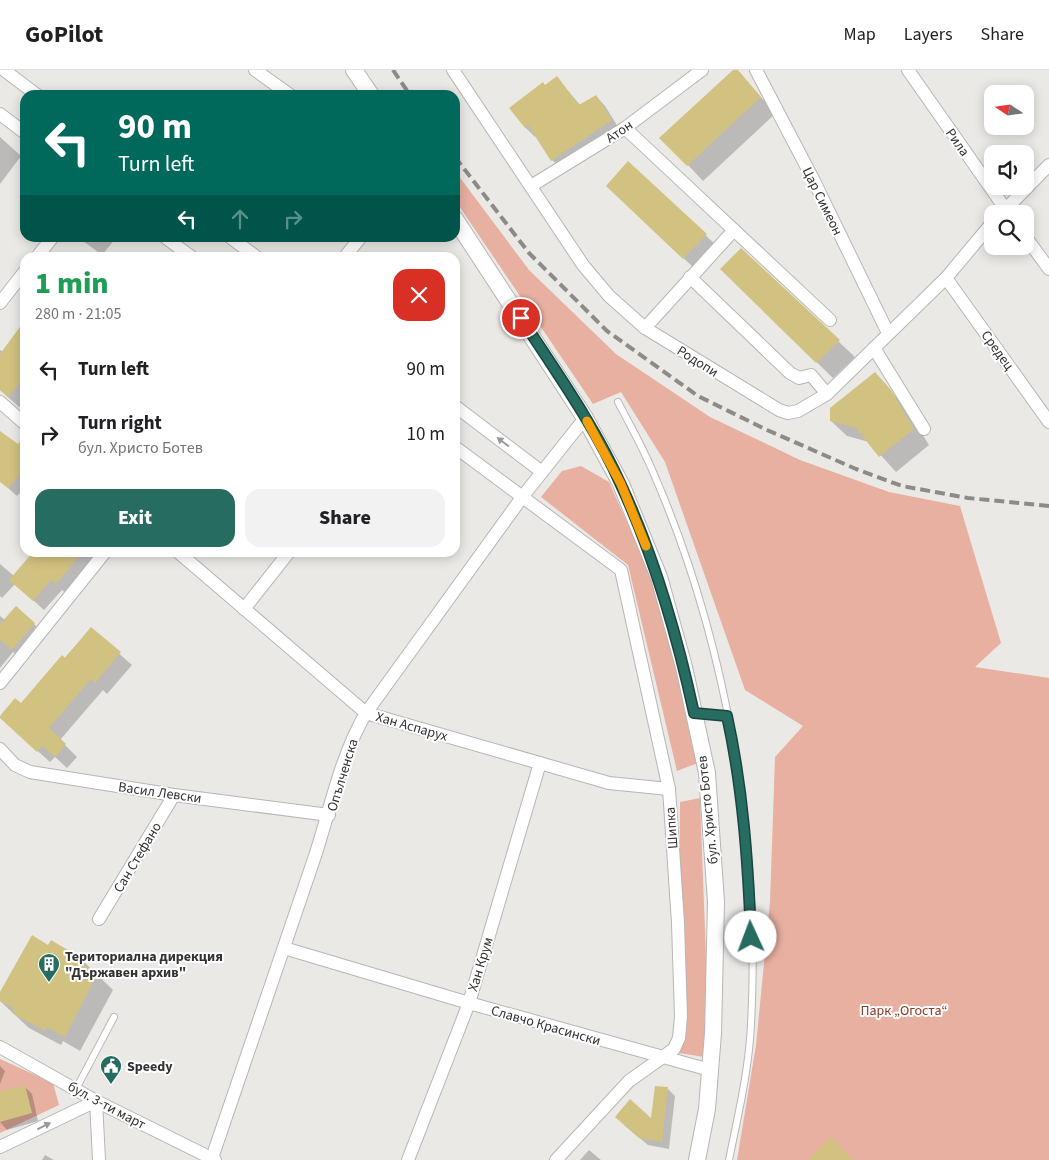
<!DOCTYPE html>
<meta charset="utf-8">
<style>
body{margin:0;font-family:"Source Sans 3",sans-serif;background:#f2f2f2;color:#202124;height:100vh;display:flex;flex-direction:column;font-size:19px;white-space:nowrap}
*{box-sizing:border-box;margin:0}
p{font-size:16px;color:#757577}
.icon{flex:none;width:28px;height:28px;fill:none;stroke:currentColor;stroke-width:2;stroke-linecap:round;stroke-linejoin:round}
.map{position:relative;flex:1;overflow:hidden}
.side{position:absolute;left:20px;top:182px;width:440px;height:305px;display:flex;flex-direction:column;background:#fff;border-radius:15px;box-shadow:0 2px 12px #0003}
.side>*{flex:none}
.top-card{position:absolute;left:20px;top:20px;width:440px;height:152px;border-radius:15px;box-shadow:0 2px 12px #0003;background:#00695c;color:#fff;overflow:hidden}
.needle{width:32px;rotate:283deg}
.tools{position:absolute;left:984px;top:15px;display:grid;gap:10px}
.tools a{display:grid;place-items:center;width:50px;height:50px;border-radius:10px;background:#fff;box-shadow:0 2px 12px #0003;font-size:25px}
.pin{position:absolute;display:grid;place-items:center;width:42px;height:42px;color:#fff;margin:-21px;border:2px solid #fff;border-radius:50%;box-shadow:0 1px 5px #0007}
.me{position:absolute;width:55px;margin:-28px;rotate:358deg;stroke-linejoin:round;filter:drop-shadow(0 0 4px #0008)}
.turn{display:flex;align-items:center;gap:18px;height:105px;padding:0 15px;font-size:22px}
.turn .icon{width:65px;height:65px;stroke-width:2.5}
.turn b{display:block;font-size:35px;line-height:42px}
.lanes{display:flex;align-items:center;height:48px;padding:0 15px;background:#0003;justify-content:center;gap:25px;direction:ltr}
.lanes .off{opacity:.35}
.round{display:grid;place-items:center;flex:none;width:52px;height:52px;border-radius:15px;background:#f2f2f2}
.summary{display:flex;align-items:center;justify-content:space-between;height:85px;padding:0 15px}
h1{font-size:30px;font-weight:800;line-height:38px;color:#1e9e55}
.action{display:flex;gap:10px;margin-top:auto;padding:10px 15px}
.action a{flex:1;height:58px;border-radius:15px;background:#266c60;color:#fff;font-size:20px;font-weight:800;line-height:58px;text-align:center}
.action a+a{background:#f2f2f2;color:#202124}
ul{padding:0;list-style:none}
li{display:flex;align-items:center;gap:15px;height:65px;padding:0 15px}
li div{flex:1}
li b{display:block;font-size:19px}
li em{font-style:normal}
header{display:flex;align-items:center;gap:30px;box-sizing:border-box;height:70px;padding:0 25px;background:#fff;border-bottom:1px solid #e0e0e0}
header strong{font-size:24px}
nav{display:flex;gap:28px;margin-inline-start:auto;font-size:18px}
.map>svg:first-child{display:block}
.green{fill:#e8b0a1}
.shadow{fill:#0003}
.building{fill:#d1c281}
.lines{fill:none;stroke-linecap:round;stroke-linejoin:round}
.service-casing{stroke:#b8b6b3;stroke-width:8}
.minor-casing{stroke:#b8b6b3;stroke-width:14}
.tertiary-casing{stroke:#b8b6b3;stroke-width:18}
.service{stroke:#fff;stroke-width:6}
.minor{stroke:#fff;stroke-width:12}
.tertiary{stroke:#fff;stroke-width:16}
.rail{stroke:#8c8b89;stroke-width:4;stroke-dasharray:10 5;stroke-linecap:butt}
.oneway{fill:#989898}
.route-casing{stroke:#19463e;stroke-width:12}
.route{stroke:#266c60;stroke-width:9}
.slow{stroke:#f59e0b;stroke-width:9}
.labels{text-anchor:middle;stroke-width:4;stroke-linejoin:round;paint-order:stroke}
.street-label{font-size:14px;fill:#323231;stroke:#fff}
.poi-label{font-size:14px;font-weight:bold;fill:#323231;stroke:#fff;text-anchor:start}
.park-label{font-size:14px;fill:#883722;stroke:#fff}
</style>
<header>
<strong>GoPilot</strong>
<nav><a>Map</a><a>Layers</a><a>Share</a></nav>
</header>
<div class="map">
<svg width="1049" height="1090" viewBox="0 0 1049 1090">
<rect width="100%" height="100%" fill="#ebe9e6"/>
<g class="green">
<path d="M455,101L529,200L616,284L710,347L800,390L889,422L960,436L1001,573L975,597L1049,608V1090H737L756,975L770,832L775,687L803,656L745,620L665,392L621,322L593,334L455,130Z"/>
<path d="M581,396L609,412L652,508L703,691L677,701L628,495L541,427L562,401Z"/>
<path d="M700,728L708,941L704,987L679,983L680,732Z"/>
<path d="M0,989L53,1013L59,1035L0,1063Z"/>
</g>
<g class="shadow">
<path d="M735,0L776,43L703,111L688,95Z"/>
<path d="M557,8L581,36L596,26L605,36L620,60L562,99L552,90L536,65L535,67L525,57L546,17Z"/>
<path d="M0,67L21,86L0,114Z"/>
<path d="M629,93L718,177L696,200L620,127Z"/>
<path d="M79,168H116L102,185Z"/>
<path d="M741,180L855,287L833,308L737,215Z"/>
<path d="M25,252V330L19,337L0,320V280L3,282Z"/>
<path d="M875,304L906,338L929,375L896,402L869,372L847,366L831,351Z"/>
<path d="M0,363L25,382V418L17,426L0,411Z"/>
<path d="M34,482H103L67,524L62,520L44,540L15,514L2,528L0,526V494L14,506Z"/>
<path d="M0,546L5,550L34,554L45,565L24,590L13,582L0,598Z"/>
<path d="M91,559L132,595L107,624L103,620L60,670L77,687L67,698L55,687L50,692L12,658L21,635Z"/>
<path d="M49,876L82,890L113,920L80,981L63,971L61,975L29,958L0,931V925Z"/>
<path d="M0,996L5,1001L0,1014Z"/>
<path d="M24,1016L32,1024L38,1051L7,1060L0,1052V1022Z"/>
<path d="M668,1019L675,1026L669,1079L648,1075L624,1055L652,1050Z"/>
<path d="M589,1080L601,1090H580Z"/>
<path d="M45,1085L54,1090H42Z"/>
</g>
<g class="building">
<path d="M733,0H738L761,27L687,96L659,68Z"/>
<path d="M557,6L579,35L596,25L612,50L551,91L528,55L525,58L509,38L543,12L545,15Z"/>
<path d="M628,91L707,164L683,189L606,116Z"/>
<path d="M741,178L840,270L816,293L720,199Z"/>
<path d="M25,250V307L8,327L0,320V284Z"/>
<path d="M875,302L891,320L914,359L879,387L856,358L830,351V338Z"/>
<path d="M0,361L18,374L25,366V399L8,418L0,412Z"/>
<path d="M33,482H83L56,514L51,510L33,531L9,510Z"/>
<path d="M16,536L35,553L12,580L0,570V554Z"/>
<path d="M91,557L121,582L95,613L91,609L49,658L66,674L55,687L42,676L37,682L0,648V646L15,628L21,633L62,585L65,588Z"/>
<path d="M32,865L48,875L51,870L83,889L80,893L98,903L65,967L47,957L45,961L12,943L14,938L0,931V922Z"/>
<path d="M25,1015L32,1043L0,1052V1021Z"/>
<path d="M655,1016L668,1017L662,1072L639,1068L615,1047L630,1029L651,1048Z"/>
<path d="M831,1067L853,1090H808Z"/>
</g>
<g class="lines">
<g class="service-casing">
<g id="service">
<path d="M618,332C630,355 643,378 653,402C726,569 761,772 751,954C749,1000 738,1045 729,1090"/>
<path d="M696,643L727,646"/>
<path d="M76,1019L114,947"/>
</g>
</g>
<g class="minor-casing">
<g id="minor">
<path d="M4,0L37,25"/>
<path d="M255,0L290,25"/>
<path d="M453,0L583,195L609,226L645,258L779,340L788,343L798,341L827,324L946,208L992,153"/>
<path d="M756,0L813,109L888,263"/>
<path d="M908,0L1009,144"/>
<path d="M0,44L25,63"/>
<path d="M625,58L830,250"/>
<path d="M531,116L625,58L702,0"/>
<path d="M1001,144L1049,95"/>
<path d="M1025,166L1049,199"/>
<path d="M166,168L193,188"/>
<path d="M231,168L258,188"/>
<path d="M36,188L52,168"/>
<path d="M344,188L360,168"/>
<path d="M690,207L790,303L799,308L811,305L827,324"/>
<path d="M946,208L1049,352"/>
<path d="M0,233L25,201"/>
<path d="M645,258L734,160"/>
<path d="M874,278L924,359"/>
<path d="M0,332L25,354"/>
<path d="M455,336L542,402"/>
<path d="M455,377L621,500L669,719L678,853L681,946L679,968L674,979L629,1011L556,1090"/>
<path d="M178,482L366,643L609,713L669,719"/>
<path d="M244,539L289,482"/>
<path d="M0,613L105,482"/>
<path d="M0,679L15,695L30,702L174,725L329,745"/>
<path d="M99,849L174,725"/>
<path d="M284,878L469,933L710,1000"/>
<path d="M0,977L96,1031L215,1090"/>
<path d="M0,1077L96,1031L99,1090"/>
<path d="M212,1088C246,989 280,889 314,789C330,741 340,687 366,643L523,426L585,348"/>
<path d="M408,1090L469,933L540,693"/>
</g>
</g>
<g class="tertiary-casing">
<g id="tertiary">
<path d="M354,0L371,25"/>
<path d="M455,149L585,348L621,414L659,507L684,597L707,703L716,832L713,963L707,1039L697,1090"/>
</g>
</g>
<use href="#service" class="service"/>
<use href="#minor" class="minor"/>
<use href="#tertiary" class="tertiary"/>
<g class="rail">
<path d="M393,0L410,25"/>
<path d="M455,87L529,183L607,261L698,326L767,360L856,399L902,416L968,428L1049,436"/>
</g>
</g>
<defs><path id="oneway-solid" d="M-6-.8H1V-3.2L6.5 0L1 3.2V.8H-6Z" transform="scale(1.25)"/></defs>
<g class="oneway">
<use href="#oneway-solid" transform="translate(503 372) rotate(-143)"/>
<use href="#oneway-solid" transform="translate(44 1056) rotate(-26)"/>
</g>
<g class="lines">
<g class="route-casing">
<path id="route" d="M521,248C556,302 595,356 621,415C655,488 677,565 694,643L727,646C743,719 748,792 751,867"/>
</g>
<use href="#route" class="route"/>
<path class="slow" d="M587,351L621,414L646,476"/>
</g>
<defs>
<g id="building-pin" transform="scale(1.125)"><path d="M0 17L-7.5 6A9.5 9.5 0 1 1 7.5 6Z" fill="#266c60" stroke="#fff"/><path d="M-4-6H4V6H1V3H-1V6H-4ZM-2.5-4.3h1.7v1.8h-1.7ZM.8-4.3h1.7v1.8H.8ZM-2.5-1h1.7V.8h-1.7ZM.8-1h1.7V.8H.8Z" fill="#fff"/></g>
<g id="civic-pin" transform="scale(1.125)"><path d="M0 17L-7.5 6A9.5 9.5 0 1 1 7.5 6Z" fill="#266c60" stroke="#fff"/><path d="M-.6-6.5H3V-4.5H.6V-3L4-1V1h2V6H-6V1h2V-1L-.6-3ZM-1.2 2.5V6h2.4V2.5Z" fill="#fff"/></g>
</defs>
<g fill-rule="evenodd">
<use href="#building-pin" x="49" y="894"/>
<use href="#civic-pin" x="111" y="996"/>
</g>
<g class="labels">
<g class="street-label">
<text transform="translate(619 61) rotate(-34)" y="5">Атон</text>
<text transform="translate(958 72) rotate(55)" y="5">Рила</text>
<text transform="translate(823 131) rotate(64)" y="5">Цар Симеон</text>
<text transform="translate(998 280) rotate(54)" y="5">Средец</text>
<text transform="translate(698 291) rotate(32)" y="5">Родопи</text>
<text transform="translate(412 656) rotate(16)" y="5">Хан Аспарух</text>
<text transform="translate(342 705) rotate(-73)" y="5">Опълченска</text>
<text transform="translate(160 722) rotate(8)" y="5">Васил Левски</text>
<text transform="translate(707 740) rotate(-96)" y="5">бул. Христо Ботев</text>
<text transform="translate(671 758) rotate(-94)" y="5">Шипка</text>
<text transform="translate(137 787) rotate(-59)" y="5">Сан Стефано</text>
<text transform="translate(480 894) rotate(-73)" y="5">Хан Крум</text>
<text transform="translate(546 955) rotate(16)" y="5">Славчо Красински</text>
<text transform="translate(107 1035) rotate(28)" y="5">бул. 3-ти март</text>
</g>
<g class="poi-label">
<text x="65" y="891">Териториална дирекция<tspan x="65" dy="16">"Държавен архив"</tspan></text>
<text x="127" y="1001">Speedy</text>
</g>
<g class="park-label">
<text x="904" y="945">Парк „Огоста“</text>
</g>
</g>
</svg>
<div class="tools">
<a><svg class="needle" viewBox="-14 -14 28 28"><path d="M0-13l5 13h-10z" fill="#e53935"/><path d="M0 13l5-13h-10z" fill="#757577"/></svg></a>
<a><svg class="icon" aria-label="sound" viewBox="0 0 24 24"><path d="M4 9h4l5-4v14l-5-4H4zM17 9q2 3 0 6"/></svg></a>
<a><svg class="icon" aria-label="search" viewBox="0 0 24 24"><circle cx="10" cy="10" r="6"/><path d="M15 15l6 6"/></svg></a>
</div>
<div class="pin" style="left:521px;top:248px;background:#d93025"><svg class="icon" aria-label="arrive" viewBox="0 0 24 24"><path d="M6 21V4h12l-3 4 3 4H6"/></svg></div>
<svg class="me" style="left:751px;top:867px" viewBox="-20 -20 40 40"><circle r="19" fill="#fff"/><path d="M0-13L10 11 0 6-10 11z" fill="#266c60"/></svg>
<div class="top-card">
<div class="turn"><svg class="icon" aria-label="left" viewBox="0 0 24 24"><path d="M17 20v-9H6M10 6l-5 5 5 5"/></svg><div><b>90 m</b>Turn left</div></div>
<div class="lanes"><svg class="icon" aria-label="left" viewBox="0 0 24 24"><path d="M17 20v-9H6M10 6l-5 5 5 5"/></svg><svg class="icon off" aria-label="ahead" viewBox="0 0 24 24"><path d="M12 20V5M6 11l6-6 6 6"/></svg><svg class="icon off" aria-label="right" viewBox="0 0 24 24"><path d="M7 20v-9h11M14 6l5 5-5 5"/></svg></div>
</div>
<section class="side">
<div class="summary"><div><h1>1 min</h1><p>280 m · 21:05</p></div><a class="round" style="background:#d93025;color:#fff"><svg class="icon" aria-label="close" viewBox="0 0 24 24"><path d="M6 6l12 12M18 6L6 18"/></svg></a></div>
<ul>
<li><svg class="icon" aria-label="left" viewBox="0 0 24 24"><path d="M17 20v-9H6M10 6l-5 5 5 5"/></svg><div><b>Turn left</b></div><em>90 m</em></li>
<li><svg class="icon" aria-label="right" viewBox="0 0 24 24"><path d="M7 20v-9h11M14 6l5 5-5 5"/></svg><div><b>Turn right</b><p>бул. Христо Ботев</p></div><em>10 m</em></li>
</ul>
<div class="action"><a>Exit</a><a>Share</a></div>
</section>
</div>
